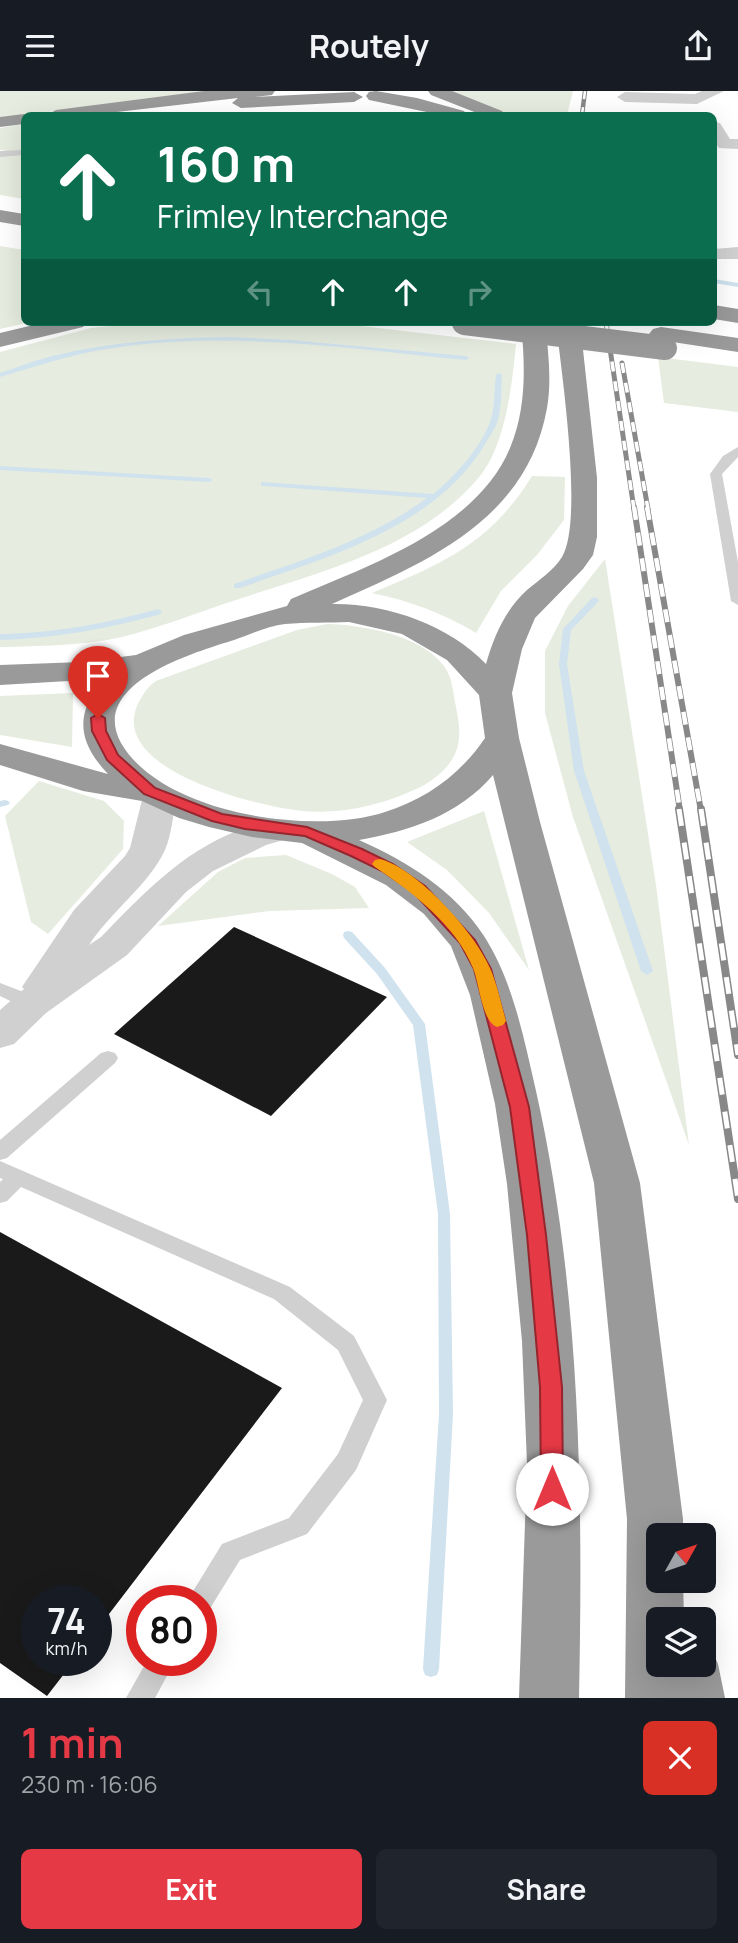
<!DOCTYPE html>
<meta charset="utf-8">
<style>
body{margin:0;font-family:Manrope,sans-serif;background:#20242c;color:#f1f3f6;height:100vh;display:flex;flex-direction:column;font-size:26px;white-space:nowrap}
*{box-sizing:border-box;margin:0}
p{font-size:23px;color:#9ea1a6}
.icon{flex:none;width:38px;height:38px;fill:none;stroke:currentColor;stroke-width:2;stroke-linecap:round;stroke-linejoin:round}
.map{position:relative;height:1607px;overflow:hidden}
.details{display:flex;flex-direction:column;background:#171b24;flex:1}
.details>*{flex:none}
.hud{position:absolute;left:21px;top:21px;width:696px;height:214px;border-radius:10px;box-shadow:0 7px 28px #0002;background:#0b6e4f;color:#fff;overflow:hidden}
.needle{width:46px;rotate:50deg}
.tools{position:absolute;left:646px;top:1432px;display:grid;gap:14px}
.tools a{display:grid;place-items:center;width:70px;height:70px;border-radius:10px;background:#171b24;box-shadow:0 7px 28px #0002;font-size:35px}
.speed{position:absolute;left:21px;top:1494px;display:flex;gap:14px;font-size:35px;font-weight:700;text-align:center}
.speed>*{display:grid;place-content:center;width:91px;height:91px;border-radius:50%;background:#171b24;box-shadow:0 7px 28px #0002;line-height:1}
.speed small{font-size:18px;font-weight:400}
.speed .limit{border:10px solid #d22;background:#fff;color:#111}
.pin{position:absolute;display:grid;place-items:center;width:60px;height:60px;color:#fff;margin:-72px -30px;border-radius:50% 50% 50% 0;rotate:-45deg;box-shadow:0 0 7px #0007}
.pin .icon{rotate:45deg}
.me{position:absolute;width:77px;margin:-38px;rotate:0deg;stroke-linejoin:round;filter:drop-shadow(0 0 5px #0008)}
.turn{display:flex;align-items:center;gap:24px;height:147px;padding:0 21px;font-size:32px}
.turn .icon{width:91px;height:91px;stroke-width:2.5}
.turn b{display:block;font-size:49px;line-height:60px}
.lanes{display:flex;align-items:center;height:66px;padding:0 21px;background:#0003;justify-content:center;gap:35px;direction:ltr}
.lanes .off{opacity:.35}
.round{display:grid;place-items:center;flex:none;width:74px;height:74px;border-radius:10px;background:#20242c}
.headline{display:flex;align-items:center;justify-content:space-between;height:119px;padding:0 21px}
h1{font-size:42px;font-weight:700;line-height:52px;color:#e63946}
.button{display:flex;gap:14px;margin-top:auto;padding:14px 21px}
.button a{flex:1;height:80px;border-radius:10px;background:#e63946;color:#fff;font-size:28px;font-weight:700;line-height:80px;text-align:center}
.button a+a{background:#20242c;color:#f1f3f6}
header{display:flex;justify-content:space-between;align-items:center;height:91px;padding:0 21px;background:#171b24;font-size:32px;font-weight:700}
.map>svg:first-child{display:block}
.green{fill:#e6ecdf}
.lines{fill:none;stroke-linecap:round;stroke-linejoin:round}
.stream{fill:#cfe2ee;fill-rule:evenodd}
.building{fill:#1a1a1a}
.lane{fill:#d0d0d0;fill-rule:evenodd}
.street{fill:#d0d0d0;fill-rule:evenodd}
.highway{fill:#9a9a9a;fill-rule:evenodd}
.rail-far3-casing{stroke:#888;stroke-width:4.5}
.rail-far2-casing{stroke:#888;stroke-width:5}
.rail-far1-casing{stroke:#888;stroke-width:6}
.rail-casing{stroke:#888;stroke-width:8}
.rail-far3{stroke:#fff;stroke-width:2.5;stroke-dasharray:8;stroke-linecap:butt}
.rail-far2{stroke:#fff;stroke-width:3.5;stroke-dasharray:10;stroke-linecap:butt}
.rail-far1{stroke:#fff;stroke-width:4.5;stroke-dasharray:13;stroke-linecap:butt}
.rail{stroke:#fff;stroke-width:5;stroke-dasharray:17;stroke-linecap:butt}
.highway-bridge{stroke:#9a9a9a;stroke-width:24}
.route{fill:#e63946;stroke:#96252e;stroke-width:2}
.slow{fill:#f59e0b}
</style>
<header><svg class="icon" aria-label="menu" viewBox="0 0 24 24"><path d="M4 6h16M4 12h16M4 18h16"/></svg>Routely<svg class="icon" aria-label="share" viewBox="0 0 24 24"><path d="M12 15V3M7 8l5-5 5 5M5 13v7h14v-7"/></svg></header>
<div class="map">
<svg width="738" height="1607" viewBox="0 0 738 1607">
<rect width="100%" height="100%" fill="#fff"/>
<g class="green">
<path d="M0,0H220L0,27Z"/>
<path d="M448,0H573L567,24H507Z"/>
<path d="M24,33V108L0,104V64L5,59H0V37Z"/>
<path d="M0,155L24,159V231H31L0,238Z"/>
<path d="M151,231H326L516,253C512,293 506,353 480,385C420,458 319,481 233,510C196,522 159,537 122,546C82,555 40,555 0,556V261L91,237Z"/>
<path d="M658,266L738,276V321L664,312Z"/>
<path d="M532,385L565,386L564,429L537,464L501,500L476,542C443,522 410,510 372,502C443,472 489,454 532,385Z"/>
<path d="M605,468L656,794L689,1054L573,726L545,622V560L568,515Z"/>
<path d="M327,533C363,534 421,544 444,575C453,587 453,603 456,616C459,632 462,647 455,663C445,683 427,694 407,702C374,716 338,723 303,720C260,716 110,680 137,615C142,605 147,596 156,590L297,539Z"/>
<path d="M73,602L72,656L0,644V605Z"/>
<path d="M39,690L104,710L124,730L123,758L48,843L31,831L5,725Z"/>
<path d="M484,720L529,879L489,822L447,779L407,751Z"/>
<path d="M286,764L332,783L355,796L369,817L269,820L158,835L218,781L245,767Z"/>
</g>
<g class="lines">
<g class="stream">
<path d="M714,188L738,192V196L714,192Z"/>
<path d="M231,246L290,249L466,265L469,267L466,269C350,258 230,239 114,257C74,262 38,275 0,286V282C19,276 38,268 57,264C115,250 172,247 231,246Z"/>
<path d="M499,282L502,284C501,300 502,316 497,332C494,340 488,347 484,355C432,438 327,466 240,497H234V493C300,470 370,449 427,407L264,395H261V391L433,403C454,387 483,354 491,328C495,314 494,299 496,284Z"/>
<path d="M0,375L209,387L213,389L209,391L0,379Z"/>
<path d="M595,506L599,509L598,511L571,539L567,573L584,680L653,880L647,884L641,880L574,680L559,573L563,538L592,507Z"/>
<path d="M158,518L162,521L161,523C108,538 55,547 0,549V543C57,542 103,533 158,518Z"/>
<path d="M5,709L8,710L10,712L8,714L0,716V710Z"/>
<path d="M348,840L352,841L385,877L425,933L450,1123L453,1323L439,1578L437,1584L431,1586L425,1584L423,1578L439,1323L438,1123L413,934L377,883L344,847L343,844L344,841Z"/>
</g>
</g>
<g class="building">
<path d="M234,836L387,906L271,1025L114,943Z"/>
<path d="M0,1141L282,1297L96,1540V1510H37V1570H74L47,1605L0,1572Z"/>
</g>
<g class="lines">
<g class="lane">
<path d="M24,59V64L0,66V60Z"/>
<path d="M738,356V366L722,383L738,471V514L731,510L710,383L723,365Z"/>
<path d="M0,892L39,907L41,912L39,917H25L0,905Z"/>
<path d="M108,960L115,962L118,967L115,972L7,1067L0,1069V1049L101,962Z"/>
<path d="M0,1070L290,1196L354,1245L387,1309L356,1379L307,1443L240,1469L209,1519L201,1522V1510H187L222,1453L289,1427L338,1363L363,1309L338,1259L274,1208L21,1096L7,1110L0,1112V1091L3,1088L0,1087Z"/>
<path d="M147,1570H175L155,1607H126Z"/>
</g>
<g class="street">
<path d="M702,0H724L697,13L625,11L617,6L625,1L695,3Z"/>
<path d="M714,31L720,32L730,48H738V58L719,57L714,50Z"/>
<path d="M738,156V168H714V158Z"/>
<path d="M160,695L172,698L177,705C173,722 172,743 165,759C148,795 111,820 89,854L101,846C146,800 188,754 252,735C267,731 279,726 294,730L300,738L294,746L266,754L213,780L186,801L127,864L46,922L14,953L0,957V919L24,898L22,896L28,887L74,819L125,765L130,757L143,705L148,698Z"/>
</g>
<g class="highway">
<path d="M204,0H275L272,4L254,6L354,1L363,6L354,11L241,17L232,12L238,7L91,24H47L56,19Z"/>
<path d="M376,0L417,7L464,20L467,24H441L369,9L366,5L369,1Z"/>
<path d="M428,0H452L502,20L505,24H482L431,4Z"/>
<path d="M24,23L30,24H24V33L0,36V26Z"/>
<path d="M0,119L24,123V135L0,131Z"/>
<path d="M714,214L738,218V232L714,228Z"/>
<path d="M46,231H87L83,236L0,256V242Z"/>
<path d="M521,231H545C548,259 552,289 547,317C527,430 426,471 332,513C386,512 449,534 486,573C494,545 505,519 527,499C539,489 554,479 562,466C584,429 561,279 556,231H580L597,387V446L593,464L583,478L535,527L522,558L512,602L519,647L540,731L640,1092L683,1428V1444H658V1489H683L684,1528H658V1573H704V1550L709,1552L718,1573L725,1607H625L627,1428L594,1092L493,684C459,724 410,740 359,749C408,771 454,799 484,845C513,890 524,948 536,1000C581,1200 583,1404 579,1607H519L527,1373L522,1250L507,1093L495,1013L470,904L451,855L424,823L386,794L302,752L252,746L209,736L179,727L142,710L83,700L0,674V653L108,683C77,650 75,623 103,588L0,594V574L82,571L136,564L184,544L287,515L291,508C365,476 476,439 510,357C527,317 525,273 521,231ZM349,531L402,543L447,569L479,604L485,647C460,684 426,708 385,721C313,745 162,723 121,652C88,592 196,561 234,549C251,543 268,535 285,533C306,531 328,532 349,531Z"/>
<path d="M661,236L738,247V261L653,248L649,243L653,238Z"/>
</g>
<g class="rail-far3-casing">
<path id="rail-far3" d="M582,24L585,0"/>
</g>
<g class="rail-far2-casing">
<g id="rail-far2">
<path d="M606,231L634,418"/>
<path d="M622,272L648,418"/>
</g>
</g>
<g class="rail-far1-casing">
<g id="rail-far1">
<path d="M634,416L680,720"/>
<path d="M647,416L701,720"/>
</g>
</g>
<g class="rail-casing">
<g id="rail">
<path d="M679,718L738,1108"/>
<path d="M701,718L738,964"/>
</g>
</g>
<use href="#rail-far3" class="rail-far3"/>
<use href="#rail-far2" class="rail-far2"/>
<use href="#rail-far1" class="rail-far1"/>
<use href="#rail" class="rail"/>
<path class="highway-bridge" d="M464,232L665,257"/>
</g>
<path class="route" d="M98,623L105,627L106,640L118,664L155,697L222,723L307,736L362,758L393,773L425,795L475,849L491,878L529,1016L546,1144L562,1296L563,1398L560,1406L552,1409L544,1406L541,1398L540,1296L527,1144L510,1016L474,878L460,852L414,802L382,780L351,765L305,745L245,738L212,730L144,703L107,669L92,640L91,627Z"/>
<path class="slow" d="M380,768C418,778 475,842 490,877C497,893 501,912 506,930L503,934L497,936C482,931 479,891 473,877C455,833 413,802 375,776L372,773L375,769Z"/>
</svg>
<div class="tools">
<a><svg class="needle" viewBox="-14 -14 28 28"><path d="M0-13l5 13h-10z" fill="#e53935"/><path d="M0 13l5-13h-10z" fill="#9ea1a6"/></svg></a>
<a><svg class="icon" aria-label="layers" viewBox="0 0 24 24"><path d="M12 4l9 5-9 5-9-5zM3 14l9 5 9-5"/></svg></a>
</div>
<div class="speed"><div>74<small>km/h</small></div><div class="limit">80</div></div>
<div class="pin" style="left:98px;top:627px;background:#d93025"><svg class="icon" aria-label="arrive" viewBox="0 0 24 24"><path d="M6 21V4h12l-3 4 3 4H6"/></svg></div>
<svg class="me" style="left:552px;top:1398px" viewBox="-20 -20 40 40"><circle r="19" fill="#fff"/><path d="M0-13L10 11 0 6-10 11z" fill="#e63946"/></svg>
<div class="hud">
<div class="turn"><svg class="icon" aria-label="ahead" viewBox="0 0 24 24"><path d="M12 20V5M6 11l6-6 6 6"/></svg><div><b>160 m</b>Frimley Interchange</div></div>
<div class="lanes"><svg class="icon off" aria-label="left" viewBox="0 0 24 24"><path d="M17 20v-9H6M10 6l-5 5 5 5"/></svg><svg class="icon" aria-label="ahead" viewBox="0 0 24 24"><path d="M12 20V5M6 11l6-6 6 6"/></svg><svg class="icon" aria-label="ahead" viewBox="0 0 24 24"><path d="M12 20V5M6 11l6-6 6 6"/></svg><svg class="icon off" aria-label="right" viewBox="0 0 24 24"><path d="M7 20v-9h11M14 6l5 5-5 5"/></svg></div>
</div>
</div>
<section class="details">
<div class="headline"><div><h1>1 min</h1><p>230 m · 16:06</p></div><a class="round" style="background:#d93025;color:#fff"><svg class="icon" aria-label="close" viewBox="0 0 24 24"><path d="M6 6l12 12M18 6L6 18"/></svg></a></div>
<div class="button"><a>Exit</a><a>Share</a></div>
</section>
